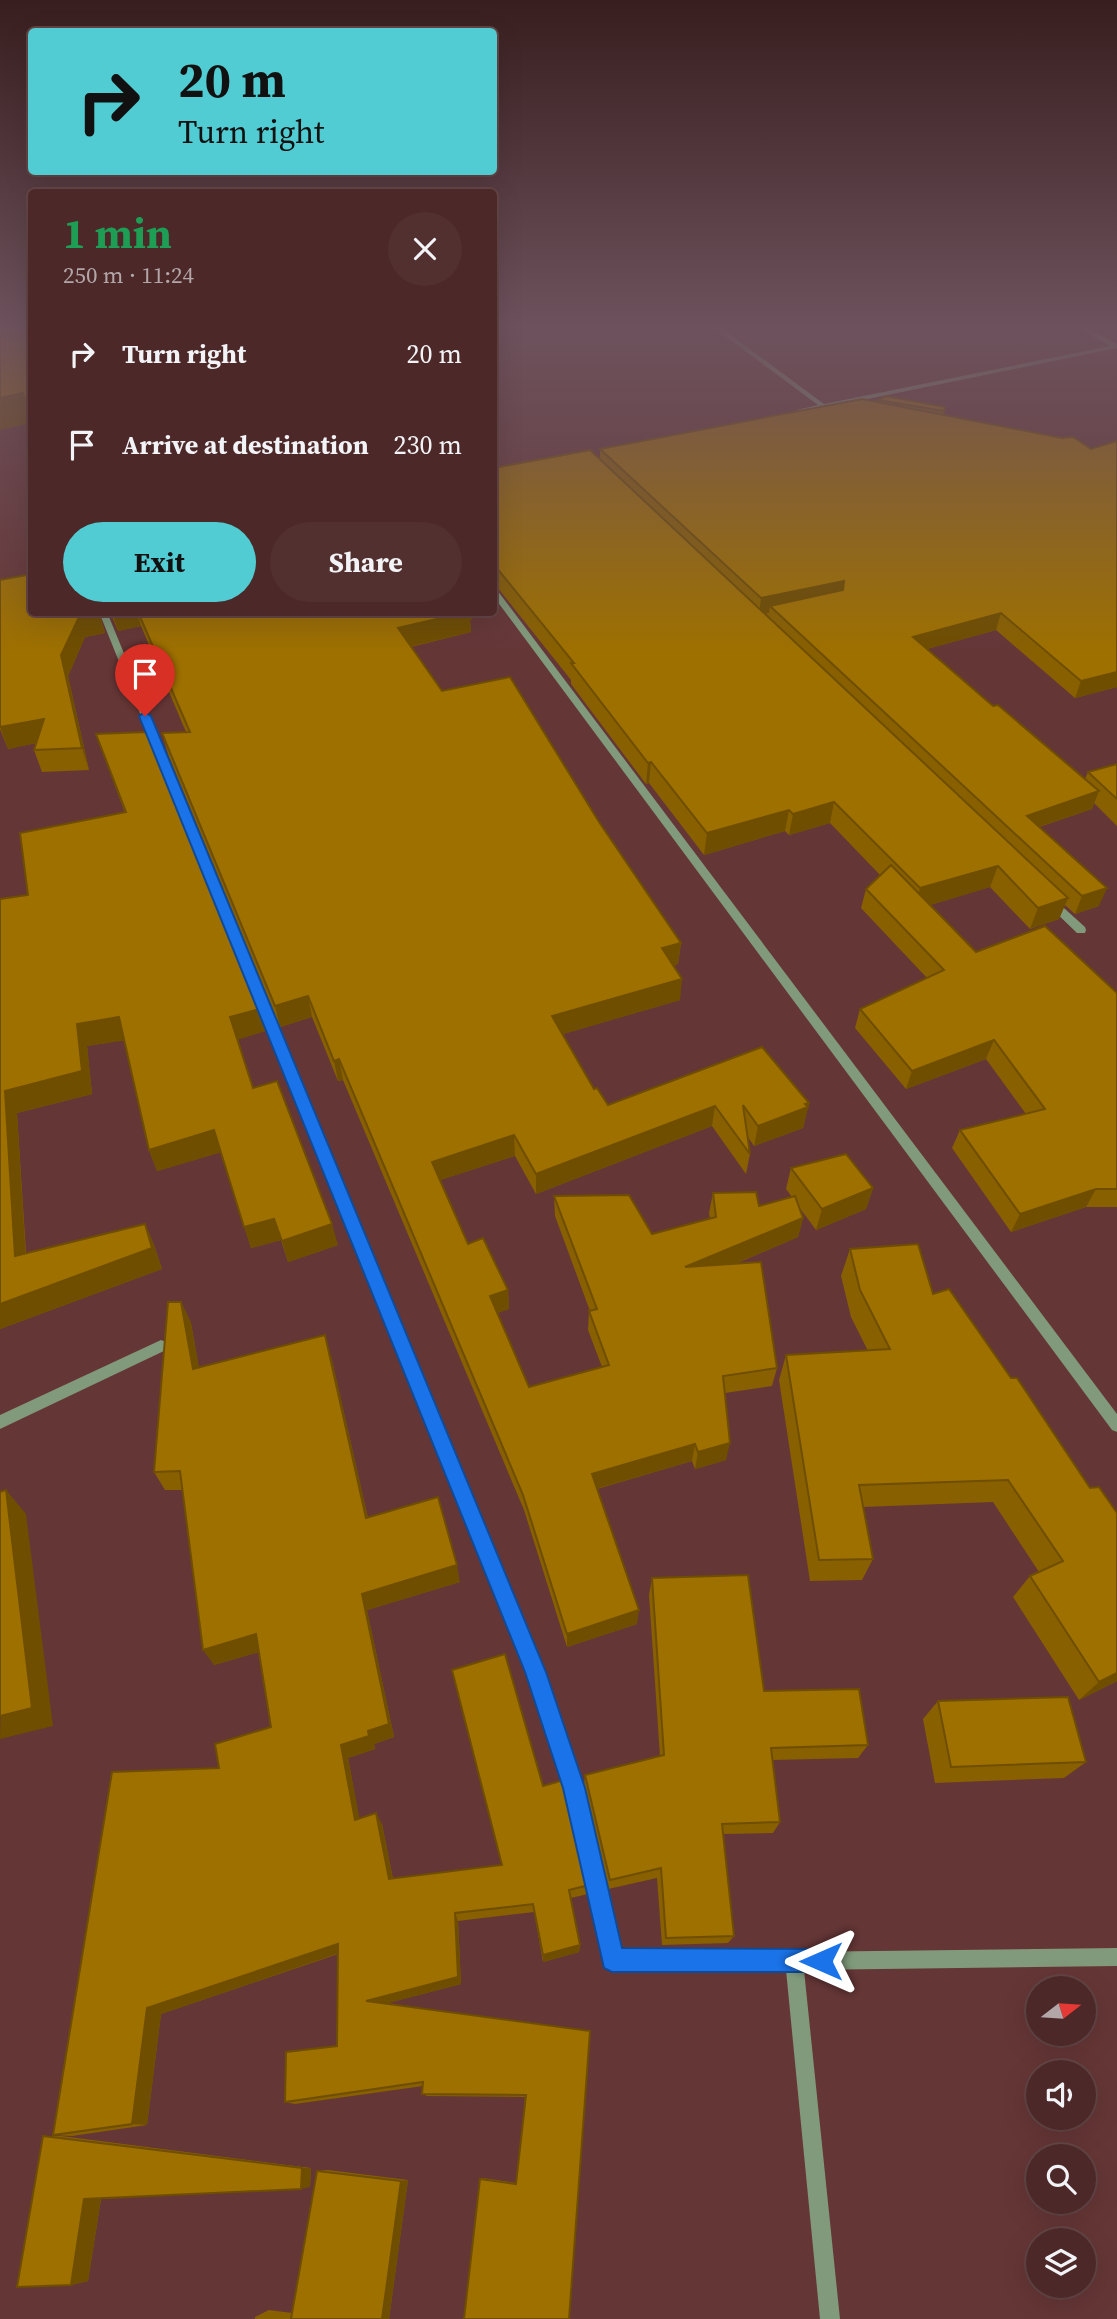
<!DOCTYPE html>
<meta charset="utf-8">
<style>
body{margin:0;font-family:"Source Serif 4",serif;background:#533030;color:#f1f3f6;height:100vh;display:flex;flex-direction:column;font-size:26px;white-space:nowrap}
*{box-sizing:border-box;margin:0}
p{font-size:23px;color:#b2a6a8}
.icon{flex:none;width:38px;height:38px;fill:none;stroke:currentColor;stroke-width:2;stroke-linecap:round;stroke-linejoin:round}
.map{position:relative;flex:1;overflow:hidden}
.drawer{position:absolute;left:28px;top:189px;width:469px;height:427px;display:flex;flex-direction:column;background:#4c2828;border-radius:7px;box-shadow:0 7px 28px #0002,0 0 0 2px #634445}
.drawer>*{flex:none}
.banner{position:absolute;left:28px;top:28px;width:469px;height:147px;border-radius:7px;box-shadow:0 7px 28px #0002,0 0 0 2px #634445;background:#51ccd3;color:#111;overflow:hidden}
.needle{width:46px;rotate:73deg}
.buttons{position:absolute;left:1026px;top:1976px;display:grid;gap:14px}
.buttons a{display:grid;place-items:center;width:70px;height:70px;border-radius:50%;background:#4c2828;box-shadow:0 7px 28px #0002,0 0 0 2px #634445;font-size:35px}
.pin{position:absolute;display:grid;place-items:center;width:60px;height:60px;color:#fff;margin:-72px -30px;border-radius:50% 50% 50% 0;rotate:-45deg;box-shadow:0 0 7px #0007}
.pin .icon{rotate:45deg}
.me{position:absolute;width:77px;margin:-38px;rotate:270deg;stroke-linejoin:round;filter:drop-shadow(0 0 5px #0008)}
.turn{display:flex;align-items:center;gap:24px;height:147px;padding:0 35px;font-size:32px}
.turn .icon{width:91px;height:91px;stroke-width:2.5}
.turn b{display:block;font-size:49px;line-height:60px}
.round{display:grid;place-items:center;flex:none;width:74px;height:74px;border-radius:37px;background:#533030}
.overview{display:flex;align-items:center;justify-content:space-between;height:119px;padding:0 35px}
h1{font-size:42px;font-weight:700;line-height:52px;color:#1e9e55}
.cta{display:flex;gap:14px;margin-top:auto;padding:14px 35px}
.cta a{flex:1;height:80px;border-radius:42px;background:#51ccd3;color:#111;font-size:28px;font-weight:700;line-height:80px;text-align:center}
.cta a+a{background:#533030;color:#f1f3f6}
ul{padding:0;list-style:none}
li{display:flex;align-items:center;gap:21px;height:91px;padding:0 35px}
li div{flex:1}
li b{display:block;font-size:26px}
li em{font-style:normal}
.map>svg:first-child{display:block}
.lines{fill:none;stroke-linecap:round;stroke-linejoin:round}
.minor{fill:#809a7b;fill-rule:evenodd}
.wall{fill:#886000}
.shaded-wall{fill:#6f4e00}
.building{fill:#9e7000;stroke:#6f4e00;stroke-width:2}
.route{fill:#1a73e8;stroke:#114b97;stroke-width:2}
</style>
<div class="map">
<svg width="1117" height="2319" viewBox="0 0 1117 2319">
<rect width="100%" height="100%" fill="#653636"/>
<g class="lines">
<g class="minor">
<path d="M713,327H720L824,404L1110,346L1077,327H1084L1117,344V348L799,413L796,411L797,410L818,405Z"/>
<path d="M494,590H497L1117,1414V1432L1112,1430L494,597Z"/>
<path d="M99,612H107L543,1672L582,1788L620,1951L794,1952L1117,1948V1966L804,1970L840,2319H820L786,1970L613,1969L607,1966L566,1788L527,1672Z"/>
<path d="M1051,899L1055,900L1085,927L1086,930L1085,933H1077L1047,904L1046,902Z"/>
<path d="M161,1340L166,1342L168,1346L166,1350L0,1429V1415Z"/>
</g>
</g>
<g class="wall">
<path d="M878,400L945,407L944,415L1117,687L1075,698L996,630L927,649L993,706L1085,779L1088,772L1117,764V826L1094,803L1092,809L1039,827L1099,906L1075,914L1065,905L1059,919L1030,929L990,887L930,905L976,952L1117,993V1207H1086L1011,1232L952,1148L960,1130L1026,1114L986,1059L906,1089L855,1028L860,1009L927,978L861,908L866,889L880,875L830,823L789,835L785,831L704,855L649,783L646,784L571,684V680L497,587L495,588V603L494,604V468L600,460V449L878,402Z"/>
<path d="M0,580L99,612L105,633L85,637L68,676L89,770L42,772L34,750L36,743L8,749L0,729Z"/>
<path d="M110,612H481L470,620L471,632L411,647L442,691L599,822L681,943L678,964L673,966L680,1000L563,1034L594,1089L608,1105L809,1103L803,1128L754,1146L748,1137L750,1154L746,1174L712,1126L536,1194L515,1156L440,1180L468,1244L508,1290L509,1309L497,1313L529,1387L602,1367L588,1330L589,1311H590L555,1216L554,1196L652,1234L710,1219L709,1213L713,1193L759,1206L792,1197L786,1189L791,1168L873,1188L866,1209L816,1230L799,1207L803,1218L798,1237L735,1264L777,1368L772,1386L725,1393L726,1460L695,1469L692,1461L597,1489L637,1624L567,1647L524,1510L343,1080L338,1081L312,1017L280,1027L168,754L162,733L186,732L141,626L118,631Z"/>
<path d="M96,734L260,1009L265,1031L238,1039L253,1088L338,1245L288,1262L281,1240L251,1248L221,1152L157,1171L149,1150L124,1040L87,1046L92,1094L17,1113L26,1253L145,1224L154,1245L162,1269L0,1329V899L28,895L125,813Z"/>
<path d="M850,1249L933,1294L949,1289L1117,1681L1079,1700L1013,1597L1030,1576L1039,1572L993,1502L863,1507L873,1559L862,1580L810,1581L779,1380L786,1355L868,1351L851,1317L841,1276Z"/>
<path d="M181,1302L191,1323L199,1368L331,1356L368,1518L460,1582L367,1610L394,1737L374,1744L375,1749L348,1758L359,1819L382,1824L393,1879L502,1865L452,1670L543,1786L589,1885L588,1894L571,1898L580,1945L579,1952L543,1962L534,1912L458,1921L461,1984L384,2004L590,2031L569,2319L480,2179L483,2178L516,2183L525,2097L427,2096L422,2094L423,2086L295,2104L285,2102L337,2046L338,1954L161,2014L147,2125L72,2136L53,2135L219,1768L271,1727L259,1652L214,1665L182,1490H165L154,1472Z"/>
<path d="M652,1578L764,1691L868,1745L858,1758L773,1760L780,1822L773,1833L723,1834L734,1936L728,1943L662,1945L657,1878L608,1889L584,1787L585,1775L660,1756L649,1595Z"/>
<path d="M938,1701L1086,1762L1064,1778L935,1783L923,1719Z"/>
<path d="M43,2136H61L311,2168L310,2187L101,2199L88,2281L71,2285Z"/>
<path d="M328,2170L408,2180L389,2319H255V2317L269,2310L292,2313L317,2171Z"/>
</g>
<g class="shaded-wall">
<path d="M23,393L32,408V423L0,430V398Z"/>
<path d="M496,567L497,587L495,588V603L494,604V568Z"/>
<path d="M844,581L841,598L770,606L769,613L759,615L761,598Z"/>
<path d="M112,612H137L141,626L118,631Z"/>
<path d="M465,612H481L470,620L471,632L401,649L398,628Z"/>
<path d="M99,613L105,633L85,637L68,676L89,770L82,748L61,655L79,617Z"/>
<path d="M1001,613L996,630L909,654L913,637Z"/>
<path d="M1117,672V687L1075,698L1081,681Z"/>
<path d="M44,719L51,740L8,749L0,727Z"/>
<path d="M651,762L649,783L646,784L648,763Z"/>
<path d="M1099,791L1092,809L1020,833L1027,816Z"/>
<path d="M834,802L830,823L789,835L793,814Z"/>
<path d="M789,810L785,831L704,855L707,833Z"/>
<path d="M998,866L990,887L914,910L920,888Z"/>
<path d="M1107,888L1099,906L1075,914L1082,896Z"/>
<path d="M1068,898L1059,919L1030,929L1038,908Z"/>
<path d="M681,943L678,964L660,969L662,948Z"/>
<path d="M682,979L680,1000L553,1037L552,1016Z"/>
<path d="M308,996L312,1017L280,1027L275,1006Z"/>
<path d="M260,1009L265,1031L237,1040L230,1017Z"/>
<path d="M119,1017L128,1040L87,1046L92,1094L17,1113L27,1277L15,1256L5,1091L77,1024Z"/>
<path d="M994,1040L986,1059L906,1089L912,1071Z"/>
<path d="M339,1059L343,1080L338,1081L334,1061Z"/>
<path d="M809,1103L803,1128L754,1146L758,1126Z"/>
<path d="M715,1106L712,1126L536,1194V1174Z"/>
<path d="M214,1130L222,1152L157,1171L149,1150Z"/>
<path d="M514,1135L515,1156L434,1182L432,1162Z"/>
<path d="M873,1188L866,1209L816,1230L822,1209Z"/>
<path d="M1096,1189L1086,1207L1011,1232L1020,1214Z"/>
<path d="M803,1218L798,1237L682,1286L685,1267Z"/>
<path d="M274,1219L281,1240L251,1248L244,1227Z"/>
<path d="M145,1224L154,1245L162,1269L0,1329V1304Z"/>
<path d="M332,1224L338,1245L288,1262L282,1241Z"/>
<path d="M508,1290L509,1309L491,1315L490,1296Z"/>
<path d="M181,1302L191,1323L203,1390L193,1369Z"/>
<path d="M325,1335L331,1356L372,1536L366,1518Z"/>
<path d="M730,1443L726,1460L695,1469L698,1452Z"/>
<path d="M695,1444L692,1461L592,1490V1474Z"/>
<path d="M6,1490L26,1514L53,1726L0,1739Z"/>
<path d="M457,1565L460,1582L367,1610L394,1737L374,1744L375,1749L348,1758L362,1831L355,1820L341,1745L368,1731L362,1594Z"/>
<path d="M639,1610L637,1624L567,1647V1634Z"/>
<path d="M256,1634L265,1650L214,1665L203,1650Z"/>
<path d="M1117,1673V1681L1079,1700L1099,1682Z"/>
<path d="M376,1813L382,1824L395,1889L389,1879Z"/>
<path d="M455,1913L458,1921L461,1984L373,2007L366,2001Z"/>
<path d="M338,1944L345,1951L161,2014L147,2125L132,2124L147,2008Z"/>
<path d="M580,1945L579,1952L543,1962V1955Z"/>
<path d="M302,2168H311L310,2187L301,2189Z"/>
<path d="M408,2180L389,2319H382L401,2181Z"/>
<path d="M101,2198L88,2281L71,2285L84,2199Z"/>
</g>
<g class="building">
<path d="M0,327H32V408H28L23,393L0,398Z"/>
<path d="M886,396L945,407L944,411L878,400Z"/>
<path d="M862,399L1062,438L1073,437L1091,449L1117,441V672L1081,681L1001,613L913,637L993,706L998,705L1099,791L1027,816L1107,888L1082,896L770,606L843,590L844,581L761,598L600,449Z"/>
<path d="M590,450L1068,898L1038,908L998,866L920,888L834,802L793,814L789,810L707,833L651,762L648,763L571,663H574L496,567L494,568V468Z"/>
<path d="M32,574V612H99L79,617L61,655L82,748L34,750L44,719L0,727V580Z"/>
<path d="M138,612H467L398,628L442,691L510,677L599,822L681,943L662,948L682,979L552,1016L594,1089L597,1088L608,1105L762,1047L809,1103L805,1104L808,1107L758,1126L743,1105L750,1154L715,1106L536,1174L514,1135L432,1162L468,1244L483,1238L508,1290L490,1296L529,1387L609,1365L589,1311L597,1309L554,1196L629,1195L652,1234L716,1217L713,1193L756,1192L759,1206L795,1196L803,1218L685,1267L761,1262L777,1368L723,1376L730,1443L698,1452L695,1444L592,1474L639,1610L567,1634L523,1495L339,1059L334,1061L308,996L275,1006L162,733L190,732Z"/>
<path d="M147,732L260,1009L230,1017L253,1088L277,1081L332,1224L282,1241L274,1219L244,1227L214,1130L149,1150L119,1017L77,1024L82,1071L5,1091L15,1256L145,1224L152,1248L0,1304V899L28,895L20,833L126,812L96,734Z"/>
<path d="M1117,764V799L1088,772Z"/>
<path d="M891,865L976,952L1045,926L1117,993V1189H1096L1020,1214L960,1130L1045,1109L994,1040L912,1071L860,1009L944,970L866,889Z"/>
<path d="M846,1154L873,1188L822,1209L791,1168Z"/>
<path d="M918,1244L933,1294L949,1289L1011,1378H1017L1090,1488L1099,1487L1117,1513V1673L1099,1682L1030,1576L1063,1561L1008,1480L859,1485L873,1559L819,1560L786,1355L890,1349L860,1290L850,1249Z"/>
<path d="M168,1302H181L193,1369L325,1335L366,1518L438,1497L457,1565L362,1594L389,1724L368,1731L369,1736L341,1745L355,1820L376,1813L389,1879L502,1865L452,1670L505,1654L543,1786L564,1780L589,1885L569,1890L580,1945L543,1955L533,1904L455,1913L458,1977L366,2001L590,2031L569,2319H464L480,2179L516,2184L526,2095L422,2094L423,2082L285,2102L286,2052L337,2046L338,1944L147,2008L132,2124L53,2135L112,1772L219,1768L215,1744L271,1727L256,1634L203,1650L180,1471L154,1472Z"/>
<path d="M6,1490L32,1708L0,1716V1492Z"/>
<path d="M748,1575L764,1691L859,1689L868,1745L771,1748L780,1822L722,1824L734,1936L666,1938L661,1868L610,1880L585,1775L664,1755L652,1578Z"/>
<path d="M1068,1697L1086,1762L951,1767L938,1701Z"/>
<path d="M43,2136L302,2168L301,2189L84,2199L71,2285L17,2287Z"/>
<path d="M317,2171L401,2181L382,2319H291Z"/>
</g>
<linearGradient id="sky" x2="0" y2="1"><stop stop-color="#381e1e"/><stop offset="0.5" stop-color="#6d525d"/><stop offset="1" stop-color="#6d525d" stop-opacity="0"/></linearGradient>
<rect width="1117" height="652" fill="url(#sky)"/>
<path class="route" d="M145,712L151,716L546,1672L585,1788L622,1948L821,1949L829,1952L832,1961L829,1969L821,1972H612L604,1968L563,1788L525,1672L139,716Z"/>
</svg>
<div class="buttons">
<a><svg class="needle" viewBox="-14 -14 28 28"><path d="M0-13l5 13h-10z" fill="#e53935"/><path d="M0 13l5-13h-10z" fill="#b2a6a8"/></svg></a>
<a><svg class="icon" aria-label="sound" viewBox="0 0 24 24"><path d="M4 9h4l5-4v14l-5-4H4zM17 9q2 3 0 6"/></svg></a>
<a><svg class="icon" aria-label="search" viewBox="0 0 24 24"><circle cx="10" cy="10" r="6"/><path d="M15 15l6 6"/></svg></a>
<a><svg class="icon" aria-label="layers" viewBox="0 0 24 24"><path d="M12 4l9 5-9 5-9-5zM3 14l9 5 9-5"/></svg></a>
</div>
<div class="pin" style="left:145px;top:716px;background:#d93025"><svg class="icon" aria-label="arrive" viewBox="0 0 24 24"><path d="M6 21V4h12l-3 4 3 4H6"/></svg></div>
<svg class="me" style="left:821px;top:1961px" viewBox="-20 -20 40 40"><path d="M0-17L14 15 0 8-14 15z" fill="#1a73e8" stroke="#fff" stroke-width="4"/></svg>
<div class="banner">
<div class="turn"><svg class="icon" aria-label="right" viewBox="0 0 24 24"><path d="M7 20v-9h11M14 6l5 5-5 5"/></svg><div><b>20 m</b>Turn right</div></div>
</div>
<section class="drawer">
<div class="overview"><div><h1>1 min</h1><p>250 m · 11:24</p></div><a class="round"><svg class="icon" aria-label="close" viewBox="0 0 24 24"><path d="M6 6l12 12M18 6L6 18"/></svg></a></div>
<ul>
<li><svg class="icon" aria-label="right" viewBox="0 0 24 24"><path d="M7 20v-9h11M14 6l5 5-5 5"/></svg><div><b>Turn right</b></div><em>20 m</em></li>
<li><svg class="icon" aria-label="arrive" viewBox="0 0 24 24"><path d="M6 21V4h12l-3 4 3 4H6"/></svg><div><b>Arrive at destination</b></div><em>230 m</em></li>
</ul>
<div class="cta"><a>Exit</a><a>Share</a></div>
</section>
</div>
